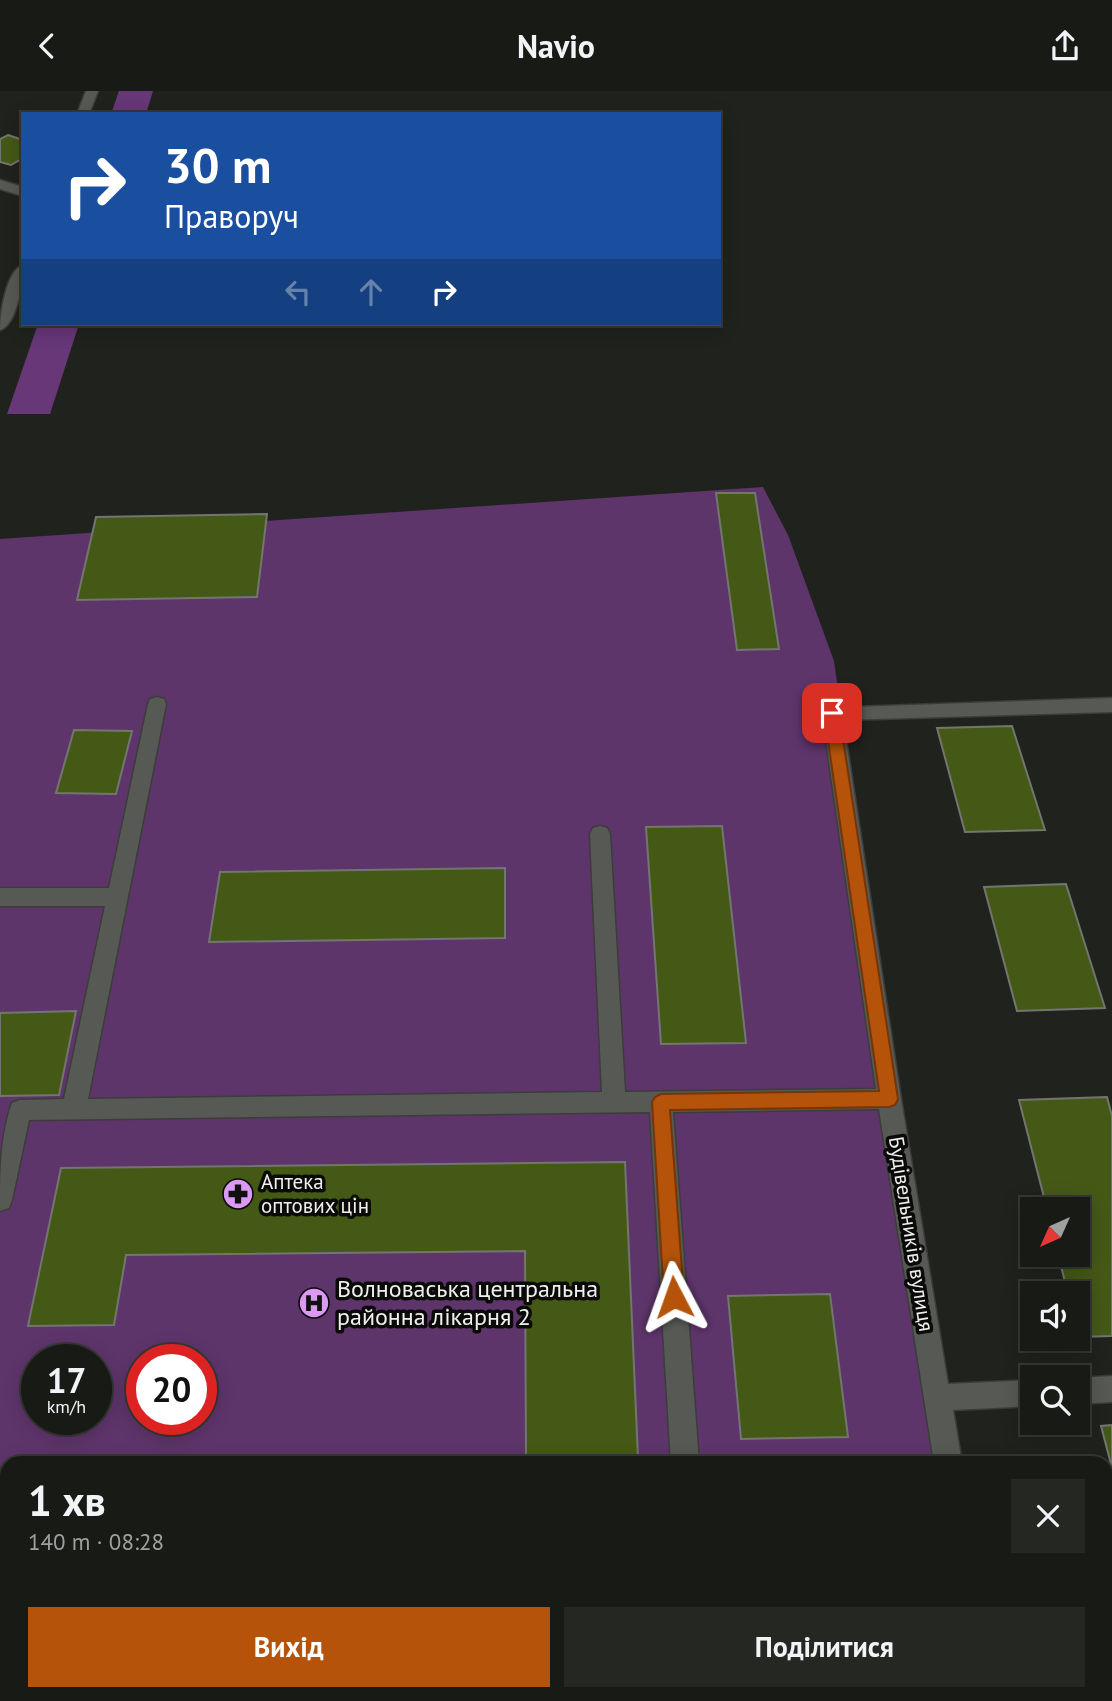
<!DOCTYPE html>
<html lang="uk">
<meta charset="utf-8">
<style>
body{margin:0;font-family:"PT Sans",sans-serif;background:#252723;color:#f1f3f6;height:100vh;display:flex;flex-direction:column;font-size:26px;white-space:nowrap}
*{box-sizing:border-box;margin:0}
p{font-size:23px;color:#9fa1a1}
.icon{flex:none;width:38px;height:38px;fill:none;stroke:currentColor;stroke-width:2;stroke-linecap:round;stroke-linejoin:round}
.map{position:relative;flex:1;overflow:hidden}
.sheet{position:absolute;left:0px;top:1365px;width:1113px;height:245px;display:flex;flex-direction:column;background:#181a16;border-radius:21px 21px 0 0;box-shadow:0 4px 18px #0003,0 0 0 2px #363835}
.sheet>*{flex:none}
.hud{position:absolute;left:21px;top:21px;width:700px;height:214px;border-radius:0px;box-shadow:0 4px 18px #0003,0 0 0 2px #363835;background:#1a4fa0;color:#fff;overflow:hidden}
.needle{width:46px;rotate:225deg}
.fabs{position:absolute;left:1020px;top:1106px;display:grid;gap:14px}
.fabs a{display:grid;place-items:center;width:70px;height:70px;border-radius:0px;background:#181a16;box-shadow:0 4px 18px #0003,0 0 0 2px #363835;font-size:35px}
.speed{position:absolute;left:21px;top:1253px;display:flex;gap:14px;font-size:35px;font-weight:700;text-align:center}
.speed>*{display:grid;place-content:center;width:91px;height:91px;border-radius:50%;background:#181a16;box-shadow:0 4px 18px #0003,0 0 0 2px #363835;line-height:1}
.speed small{font-size:18px;font-weight:400}
.speed .limit{border:10px solid #d22;background:#fff;color:#111}
.pin{position:absolute;display:grid;place-items:center;width:60px;height:60px;color:#fff;margin:-30px;border-radius:14px;box-shadow:0 4px 10px #0006}
.me{position:absolute;width:77px;margin:-38px;rotate:356deg;stroke-linejoin:round;filter:drop-shadow(0 0 5px #0008)}
.turn{display:flex;align-items:center;gap:24px;height:147px;padding:0 28px;font-size:32px}
.turn .icon{width:91px;height:91px;stroke-width:2.5}
.turn b{display:block;font-size:49px;line-height:60px}
.lanes{display:flex;align-items:center;height:66px;padding:0 28px;background:#0003;justify-content:center;gap:35px;direction:ltr}
.lanes .off{opacity:.35}
.round{display:grid;place-items:center;flex:none;width:74px;height:74px;border-radius:0px;background:#252723}
.overview{display:flex;align-items:center;justify-content:space-between;height:119px;padding:0 28px}
h1{font-size:42px;font-weight:800;line-height:52px}
.cta{display:flex;gap:14px;margin-top:auto;padding:14px 28px}
.cta a{flex:1;height:80px;border-radius:0px;background:#b45309;color:#fff;font-size:28px;font-weight:800;line-height:80px;text-align:center}
.cta a+a{background:#252723;color:#f1f3f6}
header{display:flex;justify-content:space-between;align-items:center;height:91px;padding:0 28px;background:#181a16;font-size:32px;font-weight:800}
.map>svg:first-child{display:block}
.green{fill:#5e356b;fill-rule:evenodd}
.forest{fill:#673778}
.building{fill:#455917;stroke:#737570;stroke-width:2}
.lines{fill:none;stroke-linecap:round;stroke-linejoin:round}
.minor-casing{stroke:#3c3d3a;stroke-width:3}
.minor{fill:#575955;fill-rule:evenodd}
.route{fill:#b45309;stroke:#753606;stroke-width:2}
.labels{text-anchor:middle;stroke-width:7;stroke-linejoin:round;paint-order:stroke}
.poi-label{font-size:21px;fill:#eff0ed;stroke:#0a0b09;text-anchor:start}
.street-label{font-size:21px;fill:#eff0ed;stroke:#0a0b09}
.near-poi-label{font-size:24px;fill:#eff0ed;stroke:#0a0b09;text-anchor:start}
</style>
<header><svg class="icon" aria-label="back" viewBox="0 0 24 24"><path d="M15 5l-7 7 7 7"/></svg>Navio<svg class="icon" aria-label="share" viewBox="0 0 24 24"><path d="M12 15V3M7 8l5-5 5 5M5 13v7h14v-7"/></svg></header>
<div class="map">
<svg width="1112" height="1610" viewBox="0 0 1112 1610">
<rect width="100%" height="100%" fill="#20221e"/>
<path class="green" d="M763,396L788,444L834,570L948,1372H7V1603H645L537,1610H0V448ZM37,1269H96V1328H37ZM142,1269H201V1328H142Z"/>
<g class="forest">
<path d="M119,0H153L146,23H111Z"/>
<path d="M38,233H79L50,323H7Z"/>
</g>
<g class="building">
<path d="M8,44L23,49V67L11,74L0,71V48Z"/>
<path d="M716,402H755L779,558L737,559Z"/>
<path d="M267,423L257,506L77,509L96,426Z"/>
<path d="M1012,635L1045,739L965,741L937,637Z"/>
<path d="M74,639L132,640L116,703L56,702Z"/>
<path d="M722,735L746,952L661,953L646,736Z"/>
<path d="M505,777V847L209,851L220,781Z"/>
<path d="M1066,793L1105,917L1017,920L984,796Z"/>
<path d="M76,920L59,1004L0,1005V922Z"/>
<path d="M1107,1006L1112,1025V1245L1079,1246L1078,1202H1068L1058,1164H1078V1118H1047L1019,1009Z"/>
<path d="M625,1071L638,1367L526,1368L525,1160L126,1164L114,1234L28,1235L61,1077Z"/>
<path d="M830,1203L848,1346L741,1348L728,1205Z"/>
<path d="M1112,1334V1377L1101,1335Z"/>
</g>
<g class="lines">
<g class="minor-casing">
<g id="minor">
<path d="M86,0H98L89,23H77Z"/>
<path d="M0,89L23,96V105L0,98Z"/>
<path d="M23,174C23,190 17,234 0,239C0,223 6,180 23,174Z"/>
<path d="M157,606L164,608L166,613L88,1008L602,1001L590,743L593,737L600,735L607,737L610,743L625,1001L876,998L822,622L825,617L1112,607V621L843,629L901,1008L948,1293L1032,1289V1315L953,1319L962,1372H934L879,1018L673,1021L699,1372H671L650,1021L29,1029L12,1109L9,1117L0,1120C0,1084 0,1045 12,1012L20,1009L64,1008L105,815H0V797H109L148,613L150,608Z"/>
<path d="M1112,1285V1311L1078,1313V1287Z"/>
<rect x="0" y="1419" width="7" height="28"/>
<path d="M1112,1560V1590L1106,1591V1561Z"/>
<path d="M525,1603H660L657,1610H522Z"/>
</g>
</g>
<use href="#minor" class="minor"/>
</g>
<path class="route" d="M832,617L839,622L898,1008L895,1014L889,1016L670,1019L684,1206L681,1212L674,1215L667,1212L664,1206L652,1011L655,1006L661,1003L879,1000L824,622Z"/>
<defs>
<g id="pharmacy-disc" transform="scale(1.575)"><circle r="9.5" fill="#dc99f4" stroke="#0a0b09"/><path d="M-2-6h4v4h4v4h-4v4h-4v-4h-4v-4h4Z" fill="#111"/></g>
<g id="hospital-disc" transform="scale(1.575)"><circle r="9.5" fill="#dc99f4" stroke="#0a0b09"/><path d="M-5-5h3v3.5h4V-5h3V5h-3V1.5h-4V5h-3Z" fill="#111"/></g>
</defs>
<g fill-rule="evenodd">
<use href="#pharmacy-disc" x="238" y="1103"/>
<use href="#hospital-disc" x="314" y="1212"/>
</g>
<g class="labels">
<g class="poi-label">
<text x="261" y="1098">Аптека<tspan x="261" dy="24">оптових цін</tspan></text>
</g>
<g class="street-label">
<text transform="translate(911 1143) rotate(81)" y="7">Будівельників вулиця</text>
</g>
<g class="near-poi-label">
<text x="337" y="1206">Волноваська центральна<tspan x="337" dy="28">районна лікарня 2</tspan></text>
</g>
</g>
</svg>
<div class="fabs">
<a><svg class="needle" viewBox="-14 -14 28 28"><path d="M0-13l5 13h-10z" fill="#e53935"/><path d="M0 13l5-13h-10z" fill="#9fa1a1"/></svg></a>
<a><svg class="icon" aria-label="sound" viewBox="0 0 24 24"><path d="M4 9h4l5-4v14l-5-4H4zM17 9q2 3 0 6"/></svg></a>
<a><svg class="icon" aria-label="search" viewBox="0 0 24 24"><circle cx="10" cy="10" r="6"/><path d="M15 15l6 6"/></svg></a>
</div>
<div class="speed"><div>17<small>km/h</small></div><div class="limit">20</div></div>
<div class="pin" style="left:832px;top:622px;background:#d93025"><svg class="icon" aria-label="arrive" viewBox="0 0 24 24"><path d="M6 21V4h12l-3 4 3 4H6"/></svg></div>
<svg class="me" style="left:674px;top:1206px" viewBox="-20 -20 40 40"><path d="M0-17L14 15 0 8-14 15z" fill="#b45309" stroke="#fff" stroke-width="4"/></svg>
<div class="hud">
<div class="turn"><svg class="icon" aria-label="right" viewBox="0 0 24 24"><path d="M7 20v-9h11M14 6l5 5-5 5"/></svg><div><b>30 m</b>Праворуч</div></div>
<div class="lanes"><svg class="icon off" aria-label="left" viewBox="0 0 24 24"><path d="M17 20v-9H6M10 6l-5 5 5 5"/></svg><svg class="icon off" aria-label="ahead" viewBox="0 0 24 24"><path d="M12 20V5M6 11l6-6 6 6"/></svg><svg class="icon" aria-label="right" viewBox="0 0 24 24"><path d="M7 20v-9h11M14 6l5 5-5 5"/></svg></div>
</div>
<section class="sheet">
<div class="overview"><div><h1>1 хв</h1><p>140 m · 08:28</p></div><a class="round"><svg class="icon" aria-label="close" viewBox="0 0 24 24"><path d="M6 6l12 12M18 6L6 18"/></svg></a></div>
<div class="cta"><a>Вихід</a><a>Поділитися</a></div>
</section>
</div>
